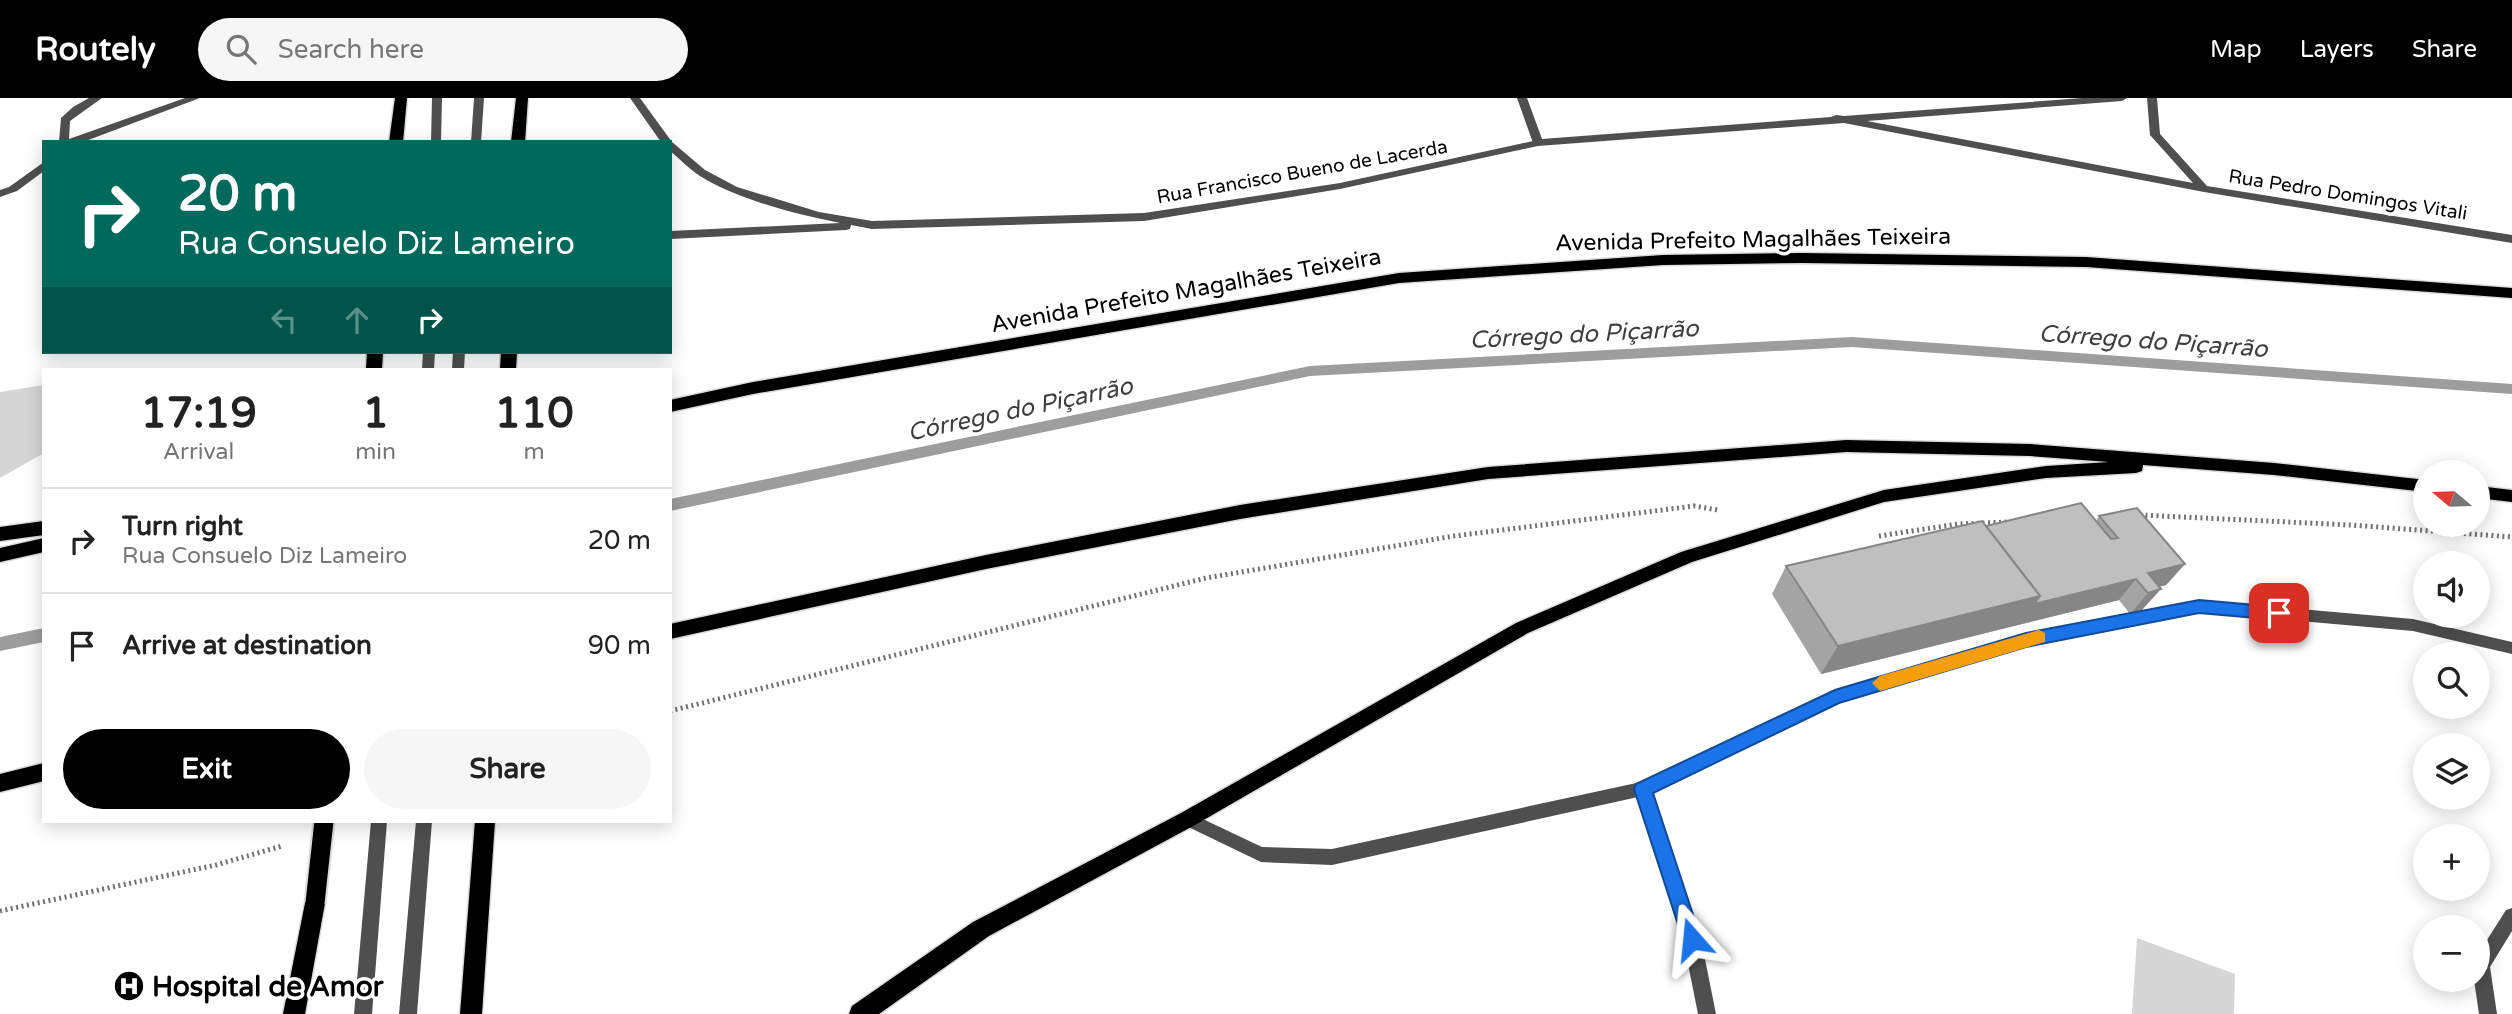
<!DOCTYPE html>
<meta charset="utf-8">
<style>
body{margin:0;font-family:"Varela Round",sans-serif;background:#f6f6f6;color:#222;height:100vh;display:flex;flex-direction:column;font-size:26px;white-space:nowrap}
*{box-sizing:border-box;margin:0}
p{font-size:23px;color:#767676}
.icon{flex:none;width:38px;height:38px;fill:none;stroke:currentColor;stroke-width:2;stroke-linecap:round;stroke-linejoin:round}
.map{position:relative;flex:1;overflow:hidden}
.side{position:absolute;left:42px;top:270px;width:630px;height:455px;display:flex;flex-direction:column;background:#fff;border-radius:0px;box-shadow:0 4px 18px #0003}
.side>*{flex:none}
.guide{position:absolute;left:42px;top:42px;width:630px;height:214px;border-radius:0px;box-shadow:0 4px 18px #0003;background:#00695c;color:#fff;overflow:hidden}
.needle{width:46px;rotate:289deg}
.controls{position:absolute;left:2413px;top:362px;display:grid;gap:14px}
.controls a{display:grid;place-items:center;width:77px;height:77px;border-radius:50%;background:#fff;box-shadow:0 4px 18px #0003;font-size:35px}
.pin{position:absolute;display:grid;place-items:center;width:60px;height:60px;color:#fff;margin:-30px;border-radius:14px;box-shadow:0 4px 10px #0006}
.me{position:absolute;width:77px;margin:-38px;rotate:342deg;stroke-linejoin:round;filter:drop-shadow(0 0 5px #0008)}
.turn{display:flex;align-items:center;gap:24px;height:147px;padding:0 21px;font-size:32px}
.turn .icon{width:91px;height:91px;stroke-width:2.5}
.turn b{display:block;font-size:49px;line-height:60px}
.lanes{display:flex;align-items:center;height:66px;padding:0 21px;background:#0003;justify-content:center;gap:35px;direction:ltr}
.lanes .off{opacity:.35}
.eta{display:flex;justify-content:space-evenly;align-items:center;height:119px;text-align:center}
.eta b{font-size:42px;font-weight:800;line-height:49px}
.action{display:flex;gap:14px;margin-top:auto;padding:14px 21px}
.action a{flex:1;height:80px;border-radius:42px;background:#000;color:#fff;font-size:28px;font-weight:800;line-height:80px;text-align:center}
.action a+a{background:#f6f6f6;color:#222}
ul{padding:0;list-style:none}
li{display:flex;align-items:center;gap:21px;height:105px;padding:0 21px;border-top:2px solid #e0e0e0}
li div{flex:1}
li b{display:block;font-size:26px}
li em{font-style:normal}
header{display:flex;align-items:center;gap:42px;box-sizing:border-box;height:98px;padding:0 35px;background:#000;color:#fff}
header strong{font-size:33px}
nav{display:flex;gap:38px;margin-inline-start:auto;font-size:24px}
.search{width:490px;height:63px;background:#f6f6f6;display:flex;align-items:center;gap:18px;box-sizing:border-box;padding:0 24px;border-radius:38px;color:#767676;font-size:26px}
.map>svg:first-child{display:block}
.green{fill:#d6d6d6}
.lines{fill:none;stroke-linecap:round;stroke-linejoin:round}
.stream{fill:#9d9d9d;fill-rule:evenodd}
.primary-casing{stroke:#dbdbdb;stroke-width:3}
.path{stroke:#717171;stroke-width:5;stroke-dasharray:2 3.5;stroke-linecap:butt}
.lane{fill:#4f4f4f;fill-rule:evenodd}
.street{fill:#4f4f4f;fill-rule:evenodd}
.primary{fill:#000;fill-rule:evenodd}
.primary-bridge-casing{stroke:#dbdbdb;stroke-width:23;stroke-linecap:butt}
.primary-bridge{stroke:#000;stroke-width:19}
.wall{fill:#a4a4a4}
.shaded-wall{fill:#868686}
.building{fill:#bfbfbf;stroke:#868686;stroke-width:2}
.route{fill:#1a73e8;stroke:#114b97;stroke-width:2}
.slow{fill:#f59e0b}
.labels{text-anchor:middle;stroke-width:7;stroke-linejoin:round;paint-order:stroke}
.far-street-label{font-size:19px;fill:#000;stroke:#fff}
.street-label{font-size:23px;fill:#000;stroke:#fff}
.water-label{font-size:24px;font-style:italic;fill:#3e3e3e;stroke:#fff}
.near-poi-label{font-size:28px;font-weight:bold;fill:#000;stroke:#fff;text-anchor:start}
</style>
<header>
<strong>Routely</strong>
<div class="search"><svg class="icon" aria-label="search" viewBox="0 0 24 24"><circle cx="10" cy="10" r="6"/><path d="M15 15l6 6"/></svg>Search here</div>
<nav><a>Map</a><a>Layers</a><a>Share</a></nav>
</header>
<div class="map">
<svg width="2512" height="916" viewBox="0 0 2512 916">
<rect width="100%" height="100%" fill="#fff"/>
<g class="green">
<path d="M44,287V355L0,380V294Z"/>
<path d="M2137,840L2235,876L2234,916H2132Z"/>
</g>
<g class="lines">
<g class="stream">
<path d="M1852,239L2512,286V296L1852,249L1310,278L670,413V401L1310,268Z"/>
<path d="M44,530V544L0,553V539Z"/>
</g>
<g class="primary-casing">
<g id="primary">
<path d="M395,0H407L403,44H389Z"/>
<path d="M516,0H528L525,44H511Z"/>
<path d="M1803,155L2086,159L2512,190V200L2086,169L1803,165L1663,167L1399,185L753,296L670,314V302L753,284L1399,175L1663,157Z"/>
<path d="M367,254H383L382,271H366Z"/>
<path d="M501,254H517L516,271H500Z"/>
<path d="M1846,342L2030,346L2274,365L2426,382V394L2274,377L2143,367L2142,373L2136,375L2046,380L1884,404L1692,464L1528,535L1195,727L989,838L879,916H849L852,908L973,824L1181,715L1516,525L1681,454L1884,392L2046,368L2109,364L2030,358L1846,354L1488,381L1240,421L986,471L670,541V526L986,457L1240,407L1488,369Z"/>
<path d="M2478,388L2512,392V404L2478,400Z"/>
<path d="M44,423V437L0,443V429Z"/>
<path d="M44,440V454L0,464V450Z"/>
<path d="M44,665V683L0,694V676Z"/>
<path d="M475,723H495L482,916H460Z"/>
<path d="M315,795L322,798L325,805L305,916H283L305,805L308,798Z"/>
</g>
</g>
<g class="path">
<path d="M2140,417L2351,427L2512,439"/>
<path d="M1879,438L1958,426L2009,424"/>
<path d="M670,613L1206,480L1454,438L1694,408L1718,412"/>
<path d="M0,813L216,767L282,748"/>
</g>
<g class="lane">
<path d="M89,0H102L70,23L69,41L185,0H200L83,44H59L61,20L73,9Z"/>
<path d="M432,0H442L441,44H431Z"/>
<path d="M474,0H484L481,44H471Z"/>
<path d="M630,0H640L672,44L705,72L737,89L819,114L872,123L1144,115L1340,85L1538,42L1543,45L1538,48L1340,91L1144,123L872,131L851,127L850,131L846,132L670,141V133L840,125C795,116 739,102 700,78C689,71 680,61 670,53V44H661Z"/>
<path d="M44,64V73L17,93L0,99V92L9,89Z"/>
<path d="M423,254H435L434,271H422Z"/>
<path d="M453,254H465L464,271H452Z"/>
<path d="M371,723H387L372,916H354Z"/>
<path d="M416,723H432L417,916H399Z"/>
</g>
<g class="street">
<path d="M1517,0H1527L1542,41L1831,19L1836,17L1844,18L2082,0H2127L2122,3L1867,23L2193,85L2150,37L2147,0H2157L2160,36L2207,88L2512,137V145L2204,94L1844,25L1538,48L1533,45Z"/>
<path d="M2199,502L2413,521L2512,544V556L2413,533L2199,514L2026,548L1839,604L1652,694L1701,841L1716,916H1698L1683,841L1638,699L1332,767L1261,764L1182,726L1180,721L1182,716L1188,714L1262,749L1332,751L1641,684L1835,593L2026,536Z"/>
<path d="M2512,810V833L2490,869L2497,916H2479L2474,882H2478V856L2506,812Z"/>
</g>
<use href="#primary" class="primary"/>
<g class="primary-bridge-casing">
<path id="primary-bridge" d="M315,805L324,723"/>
</g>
<use href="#primary-bridge" class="primary-bridge"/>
</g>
<path class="wall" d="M2099,418L2185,466L2166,487L2159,489L2142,512L2130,516L2119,502L1821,576L1772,496L1786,468L1986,428L2096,423Z"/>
<g class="shaded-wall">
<path d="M2185,466L2166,487L2146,492L2148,475Z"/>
<path d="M2136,481L2119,502L1821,576L1838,548L2040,498Z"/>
<path d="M2161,491L2142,512L2130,516L2148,495Z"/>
</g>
<g class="building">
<path d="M2081,405L2111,441L2118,440L2099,418L2137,410L2185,466L2148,475L2161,491L2148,495L2136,481L2034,506L2040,498L1986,428Z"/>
<path d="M1982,423L2040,498L1838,548L1786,468Z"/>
</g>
<path class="route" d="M2199,502L2279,509L2288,515L2279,522L2199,515L2026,549L1839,605L1653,695L1701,841L1698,848L1692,851L1685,848L1634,691L1636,686L1835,592L2026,535Z"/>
<path class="slow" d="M2039,532L2045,535V544L1880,593L1872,585L1880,578Z"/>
<defs>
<g id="hospital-disc" transform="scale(1.575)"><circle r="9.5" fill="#000" stroke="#fff"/><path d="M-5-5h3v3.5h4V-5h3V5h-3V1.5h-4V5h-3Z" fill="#fff"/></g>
</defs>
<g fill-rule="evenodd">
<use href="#hospital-disc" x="129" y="888"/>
</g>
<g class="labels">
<g class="far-street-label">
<text transform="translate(1302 73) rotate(-10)" y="7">Rua Francisco Bueno de Lacerda</text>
<text transform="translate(2348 96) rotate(9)" y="7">Rua Pedro Domingos Vitali</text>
</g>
<g class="street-label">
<text transform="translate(1753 141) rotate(-1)" y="8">Avenida Prefeito Magalhães Teixeira</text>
<text transform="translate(1186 192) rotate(-10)" y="8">Avenida Prefeito Magalhães Teixeira</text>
</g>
<g class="water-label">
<text transform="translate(1584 236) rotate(-3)" y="8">Córrego do Piçarrão</text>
<text transform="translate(2153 243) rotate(4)" y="8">Córrego do Piçarrão</text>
<text transform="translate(1020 311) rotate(-12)" y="8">Córrego do Piçarrão</text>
</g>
<g class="near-poi-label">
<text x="152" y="898">Hospital de Amor</text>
</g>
</g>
</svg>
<div class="controls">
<a><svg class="needle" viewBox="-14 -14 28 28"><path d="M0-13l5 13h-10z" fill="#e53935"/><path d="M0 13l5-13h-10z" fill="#767676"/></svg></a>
<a><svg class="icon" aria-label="sound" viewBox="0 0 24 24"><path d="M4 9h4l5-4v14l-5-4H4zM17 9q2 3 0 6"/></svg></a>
<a><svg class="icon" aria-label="search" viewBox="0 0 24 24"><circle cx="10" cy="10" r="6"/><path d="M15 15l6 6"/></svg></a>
<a><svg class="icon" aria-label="layers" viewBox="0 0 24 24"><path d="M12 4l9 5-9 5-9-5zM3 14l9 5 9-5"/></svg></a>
<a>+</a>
<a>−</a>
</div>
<div class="pin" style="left:2279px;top:515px;background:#d93025"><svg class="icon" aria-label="arrive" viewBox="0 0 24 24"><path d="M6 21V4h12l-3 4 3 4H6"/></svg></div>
<svg class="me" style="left:1692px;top:841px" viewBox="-20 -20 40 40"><path d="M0-17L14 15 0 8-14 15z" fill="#1a73e8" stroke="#fff" stroke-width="4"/></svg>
<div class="guide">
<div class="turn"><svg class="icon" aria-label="right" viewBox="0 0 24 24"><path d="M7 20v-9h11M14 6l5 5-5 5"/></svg><div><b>20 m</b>Rua Consuelo Diz Lameiro</div></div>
<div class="lanes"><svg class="icon off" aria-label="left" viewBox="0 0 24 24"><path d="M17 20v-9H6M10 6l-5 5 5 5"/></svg><svg class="icon off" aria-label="ahead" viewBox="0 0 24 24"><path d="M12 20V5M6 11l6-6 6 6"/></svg><svg class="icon" aria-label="right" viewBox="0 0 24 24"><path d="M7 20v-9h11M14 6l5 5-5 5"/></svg></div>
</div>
<section class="side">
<div class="eta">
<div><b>17:19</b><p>Arrival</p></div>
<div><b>1</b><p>min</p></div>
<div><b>110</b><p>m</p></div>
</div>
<ul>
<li><svg class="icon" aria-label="right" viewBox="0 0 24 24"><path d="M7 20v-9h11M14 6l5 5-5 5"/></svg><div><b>Turn right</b><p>Rua Consuelo Diz Lameiro</p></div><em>20 m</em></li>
<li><svg class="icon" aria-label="arrive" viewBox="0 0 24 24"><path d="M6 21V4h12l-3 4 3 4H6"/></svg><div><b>Arrive at destination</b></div><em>90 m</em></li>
</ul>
<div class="action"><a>Exit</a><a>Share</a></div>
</section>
</div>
